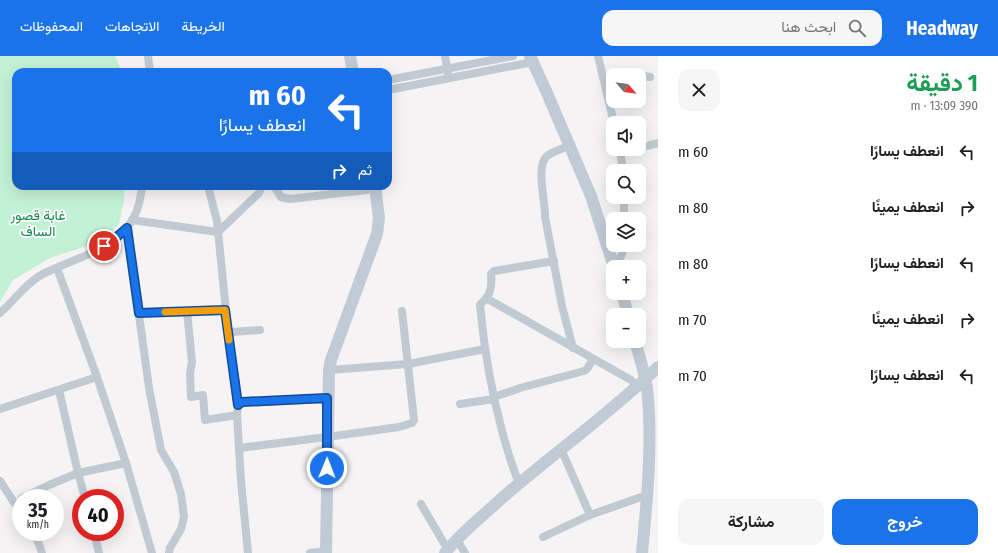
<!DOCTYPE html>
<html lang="ar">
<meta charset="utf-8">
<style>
body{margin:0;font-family:"Fira Sans Condensed",Vazirmatn,sans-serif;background:#f6f6f6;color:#202124;direction:rtl;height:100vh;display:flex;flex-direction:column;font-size:15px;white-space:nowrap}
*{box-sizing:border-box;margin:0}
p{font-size:13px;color:#757577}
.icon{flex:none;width:22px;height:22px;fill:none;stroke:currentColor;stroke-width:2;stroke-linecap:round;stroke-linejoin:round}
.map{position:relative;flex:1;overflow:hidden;direction:ltr}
.panel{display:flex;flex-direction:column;background:#fff;width:340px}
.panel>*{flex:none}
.top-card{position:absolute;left:12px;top:12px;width:380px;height:122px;border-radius:12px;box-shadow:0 4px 16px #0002;direction:rtl;background:#1a73e8;color:#fff;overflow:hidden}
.needle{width:26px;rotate:118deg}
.controls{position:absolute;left:606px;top:12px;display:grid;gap:8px}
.controls a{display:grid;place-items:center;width:40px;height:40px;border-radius:8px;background:#fff;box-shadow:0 4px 16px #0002;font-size:20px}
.speed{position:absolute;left:12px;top:433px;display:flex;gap:8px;font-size:20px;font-weight:700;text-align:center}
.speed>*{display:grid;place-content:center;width:52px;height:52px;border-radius:50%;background:#fff;box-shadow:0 4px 16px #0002;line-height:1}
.speed small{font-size:10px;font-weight:400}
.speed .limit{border:6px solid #d22;background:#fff;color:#111}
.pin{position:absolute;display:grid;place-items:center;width:34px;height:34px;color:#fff;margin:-17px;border:2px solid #fff;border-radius:50%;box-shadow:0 1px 4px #0007}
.me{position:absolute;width:44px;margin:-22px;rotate:1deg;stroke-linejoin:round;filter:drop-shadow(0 0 3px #0008)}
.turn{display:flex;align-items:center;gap:14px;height:84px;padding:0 20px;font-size:18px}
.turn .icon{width:52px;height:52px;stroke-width:2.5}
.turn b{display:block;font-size:28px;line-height:34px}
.then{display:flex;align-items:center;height:38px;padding:0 20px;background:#0003;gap:8px;font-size:15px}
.round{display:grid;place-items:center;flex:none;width:42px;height:42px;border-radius:12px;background:#f6f6f6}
.head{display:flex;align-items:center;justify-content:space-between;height:68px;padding:0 20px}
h1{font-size:24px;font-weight:700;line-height:30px;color:#1e9e55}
.cta{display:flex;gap:8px;margin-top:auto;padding:8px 20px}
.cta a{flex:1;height:46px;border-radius:12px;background:#1a73e8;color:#fff;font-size:16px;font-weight:700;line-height:46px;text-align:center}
.cta a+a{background:#f6f6f6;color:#202124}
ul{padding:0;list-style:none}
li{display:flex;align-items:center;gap:12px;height:56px;padding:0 20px}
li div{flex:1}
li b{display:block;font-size:15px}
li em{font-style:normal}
header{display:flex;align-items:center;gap:24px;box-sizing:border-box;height:56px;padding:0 20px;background:#1a73e8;color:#fff}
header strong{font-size:19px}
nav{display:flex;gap:22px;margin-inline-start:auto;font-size:14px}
.search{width:280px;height:36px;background:#f6f6f6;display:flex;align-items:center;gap:10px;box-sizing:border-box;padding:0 14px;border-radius:12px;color:#757577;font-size:15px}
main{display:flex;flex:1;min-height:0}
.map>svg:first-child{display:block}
.green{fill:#c3f1d5}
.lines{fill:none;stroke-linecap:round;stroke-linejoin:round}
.street{stroke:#c1cad2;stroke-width:8}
.secondary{stroke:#c1cbd6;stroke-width:12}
.route-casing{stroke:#114b97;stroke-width:10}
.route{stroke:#1a73e8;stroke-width:7}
.slow{stroke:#f59e0b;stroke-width:7}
.labels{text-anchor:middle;stroke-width:3.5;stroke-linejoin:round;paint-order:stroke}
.park-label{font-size:14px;fill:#17864f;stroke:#fff}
</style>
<header>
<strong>Headway</strong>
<div class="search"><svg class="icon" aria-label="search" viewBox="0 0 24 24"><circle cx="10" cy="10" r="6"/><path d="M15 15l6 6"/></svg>ابحث هنا</div>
<nav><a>الخريطة</a><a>الاتجاهات</a><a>المحفوظات</a></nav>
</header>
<main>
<section class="panel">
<div class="head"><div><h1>1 دقيقة</h1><p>390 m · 13:09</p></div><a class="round"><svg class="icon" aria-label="close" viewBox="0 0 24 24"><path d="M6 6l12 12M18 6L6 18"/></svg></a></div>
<ul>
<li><svg class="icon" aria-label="left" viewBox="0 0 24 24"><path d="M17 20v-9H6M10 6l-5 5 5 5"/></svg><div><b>انعطف يسارًا</b></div><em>60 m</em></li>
<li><svg class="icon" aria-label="right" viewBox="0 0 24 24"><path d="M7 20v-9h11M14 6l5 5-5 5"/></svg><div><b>انعطف يمينًا</b></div><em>80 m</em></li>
<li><svg class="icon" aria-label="left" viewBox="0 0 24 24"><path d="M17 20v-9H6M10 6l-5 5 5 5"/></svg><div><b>انعطف يسارًا</b></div><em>80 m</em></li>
<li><svg class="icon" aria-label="right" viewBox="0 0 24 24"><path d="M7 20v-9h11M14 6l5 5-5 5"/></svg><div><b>انعطف يمينًا</b></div><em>70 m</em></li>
<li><svg class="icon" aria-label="left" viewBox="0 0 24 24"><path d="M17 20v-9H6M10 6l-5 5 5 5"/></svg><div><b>انعطف يسارًا</b></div><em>70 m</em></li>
</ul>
<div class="cta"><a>خروج</a><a>مشاركة</a></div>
</section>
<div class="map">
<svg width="658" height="497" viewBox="0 0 658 497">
<rect width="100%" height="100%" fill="#f5f3f3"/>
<path class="green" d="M0,0H115L122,16H16V130H125L124,144L119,168L102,185L50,202L13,224L0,246Z"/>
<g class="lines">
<g class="street">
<path d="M148,0L150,16"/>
<path d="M445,0L448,17"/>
<path d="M598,0L614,67"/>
<path d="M638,19L650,21"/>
<path d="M388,24L513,0"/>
<path d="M388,34L533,6"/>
<path d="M570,89C563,93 553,95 547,100C535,111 546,146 545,161L562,250L573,292"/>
<path d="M639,92L658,87"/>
<path d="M620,93L623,115"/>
<path d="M621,97L636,93"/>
<path d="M208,130L217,165L228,275L232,276L260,274"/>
<path d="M274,130L281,141L290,143L375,133"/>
<path d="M624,141V163"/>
<path d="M132,164L218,176L259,137L262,130"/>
<path d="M127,172L149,332L161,394L174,416L181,438L184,461L181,473L170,492L169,497"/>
<path d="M613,207C621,203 623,198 624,189"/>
<path d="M57,212L97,321L126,407L152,497"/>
<path d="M486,242L631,324L637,331"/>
<path d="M187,255L192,306L190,317L191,341L203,339L205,364L237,359"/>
<path d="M0,257C14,245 24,229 41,219C74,201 123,194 137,154C140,147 141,138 142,130"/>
<path d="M139,257L225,254"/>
<path d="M228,275L238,349"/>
<path d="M329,314L408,308L485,293"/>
<path d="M59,334L78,417L85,442"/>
<path d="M494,341L520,332L584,315L587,313L593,303"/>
<path d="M460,348L494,343"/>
<path d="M0,353L97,321"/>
<path d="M239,392L327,381L399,371L412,367L414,364L402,255"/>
<path d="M561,393L590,459L647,439"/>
<path d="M0,425L21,457"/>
<path d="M519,427C512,411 507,393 502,375C491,334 484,292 480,249C481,247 482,246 484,245C491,238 492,227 491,218L494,215L554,205"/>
<path d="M22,442L49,429L78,417L126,407"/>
<path d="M421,448L448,494"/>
<path d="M33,476L39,488L42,497"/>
<path d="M94,476L99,497"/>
<path d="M543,481L590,459"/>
<path d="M457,484L465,497"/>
<path d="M248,497L241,425L237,359L238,349L242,347L327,343"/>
<path d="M310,497L326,495"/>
</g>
<g class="secondary">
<path d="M350,0L353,16"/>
<path d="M530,0L547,37L591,140L614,211"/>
<path d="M622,237L628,259"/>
<path d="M635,285C639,300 645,317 647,332C653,384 647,445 642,497"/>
<path d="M326,497L329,314L331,304L377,178L379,162L375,130"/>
<path d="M445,497C461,476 483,460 502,442C553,398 609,358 658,311"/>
</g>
</g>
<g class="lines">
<g class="route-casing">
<path id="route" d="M104,190L112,185L127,172L139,257L225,254L238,349L242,346L327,342V412"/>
</g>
<use href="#route" class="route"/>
<path class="slow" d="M165,256L225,254L229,284"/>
</g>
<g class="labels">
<g class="park-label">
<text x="38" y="164">غابة قصور<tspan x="38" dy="16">الساف</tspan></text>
</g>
</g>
</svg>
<div class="controls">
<a><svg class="needle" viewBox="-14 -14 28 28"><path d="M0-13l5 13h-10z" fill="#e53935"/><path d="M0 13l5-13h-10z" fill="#757577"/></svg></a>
<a><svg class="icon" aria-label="sound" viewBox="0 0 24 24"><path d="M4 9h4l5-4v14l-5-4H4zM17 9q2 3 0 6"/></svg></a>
<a><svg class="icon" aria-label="search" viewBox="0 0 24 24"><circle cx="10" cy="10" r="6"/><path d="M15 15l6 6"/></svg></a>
<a><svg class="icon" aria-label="layers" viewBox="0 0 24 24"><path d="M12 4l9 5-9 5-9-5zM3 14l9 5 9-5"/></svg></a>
<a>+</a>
<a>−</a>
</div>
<div class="speed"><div>35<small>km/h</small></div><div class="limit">40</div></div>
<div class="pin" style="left:104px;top:190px;background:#d93025"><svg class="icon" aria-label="arrive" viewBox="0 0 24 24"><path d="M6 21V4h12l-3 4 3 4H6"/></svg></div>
<svg class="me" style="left:327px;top:412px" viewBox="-20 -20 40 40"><circle r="17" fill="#1a73e8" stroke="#fff" stroke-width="3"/><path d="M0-11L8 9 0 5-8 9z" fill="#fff"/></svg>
<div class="top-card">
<div class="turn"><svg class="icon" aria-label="left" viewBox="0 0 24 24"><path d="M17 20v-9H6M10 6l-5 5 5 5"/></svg><div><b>60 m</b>انعطف يسارًا</div></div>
<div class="then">ثم<svg class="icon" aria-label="right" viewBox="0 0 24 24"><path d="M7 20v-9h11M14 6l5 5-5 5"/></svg></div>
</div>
</div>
</main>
